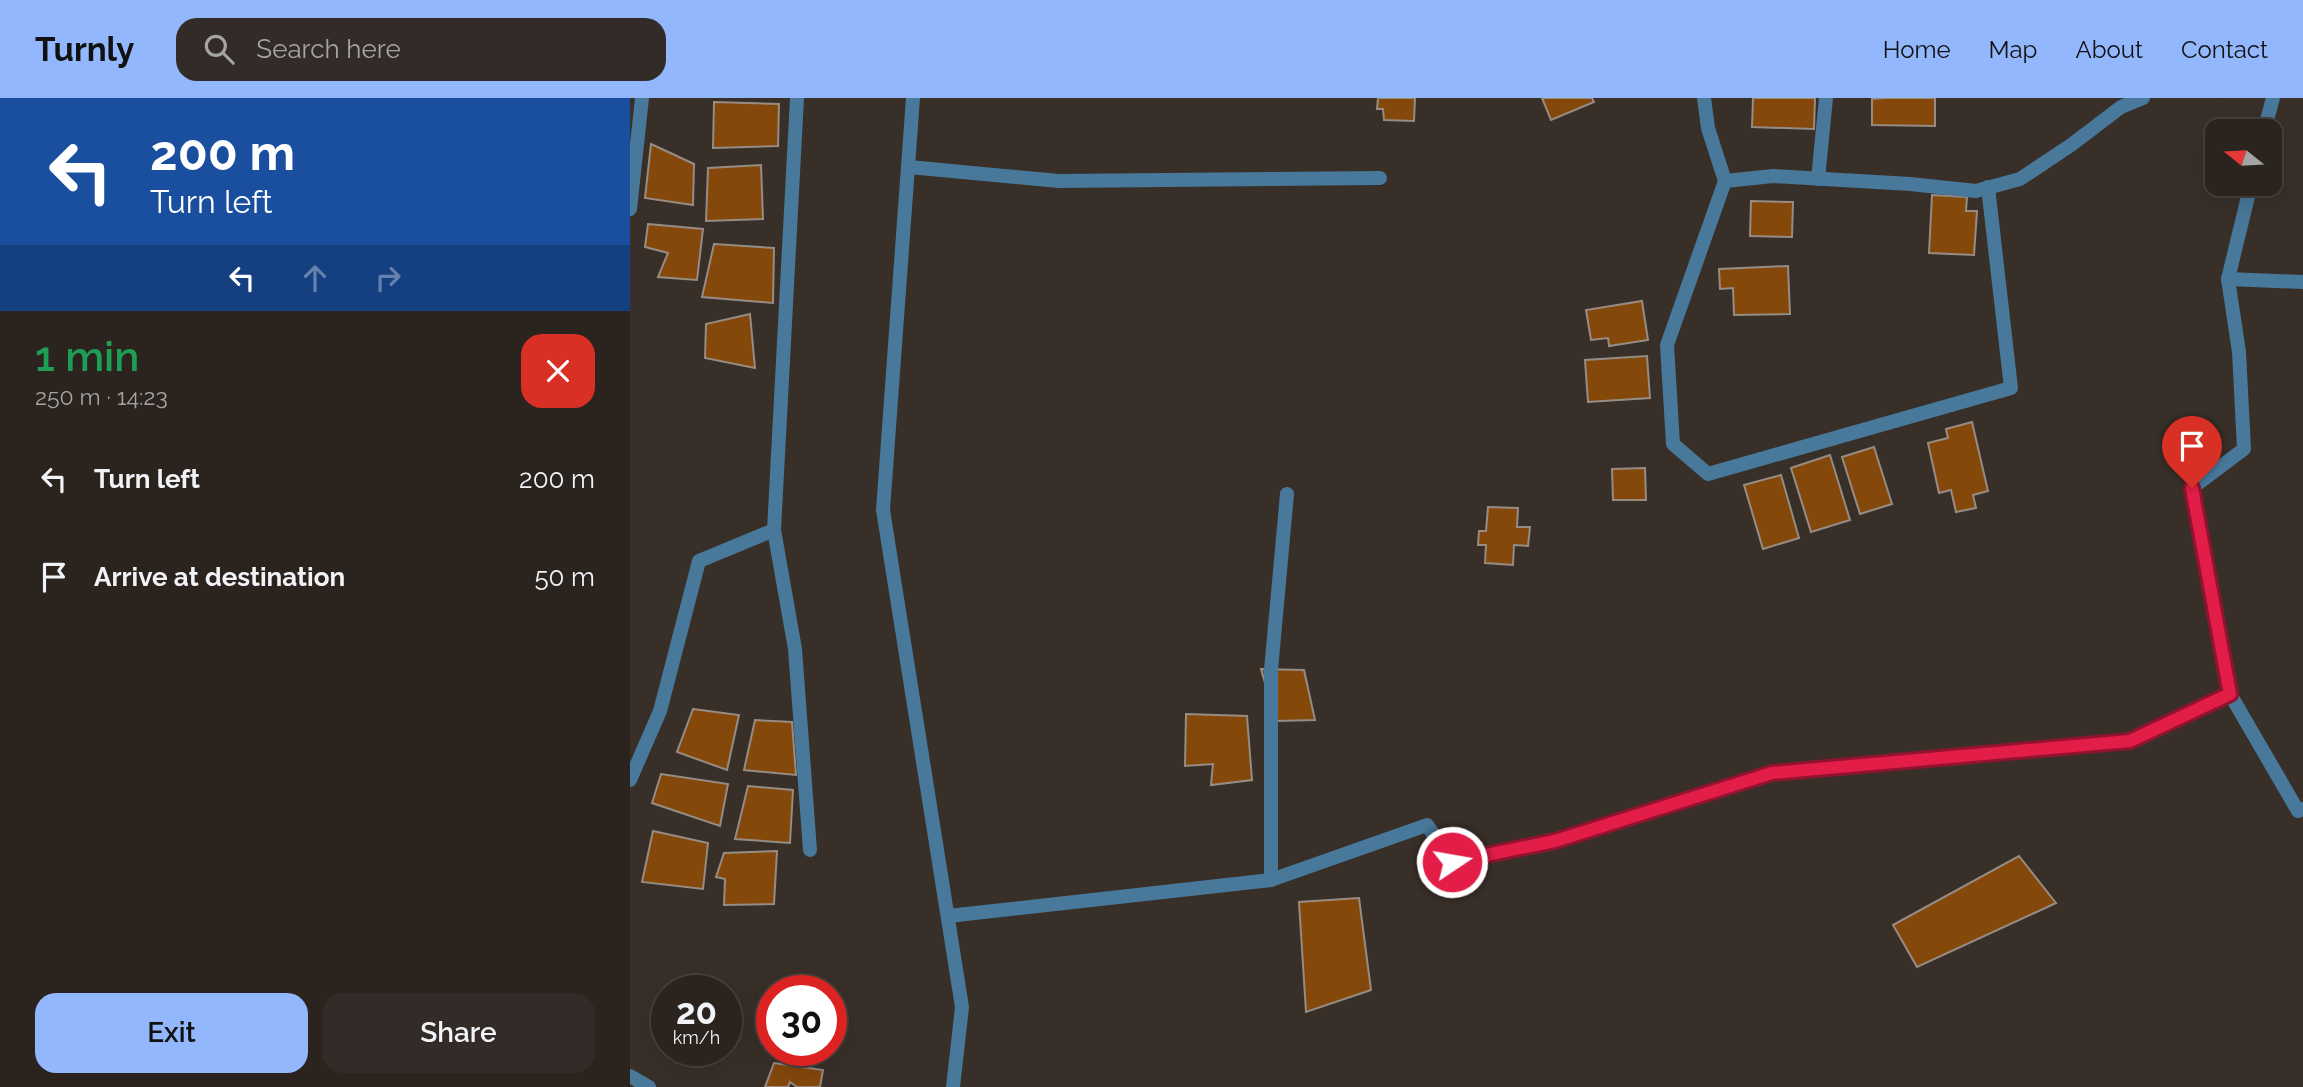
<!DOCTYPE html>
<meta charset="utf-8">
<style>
body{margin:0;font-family:Raleway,sans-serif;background:#322b27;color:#f1f3f6;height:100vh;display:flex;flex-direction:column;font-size:26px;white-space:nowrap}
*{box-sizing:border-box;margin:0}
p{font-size:23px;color:#a5a4a4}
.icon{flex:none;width:38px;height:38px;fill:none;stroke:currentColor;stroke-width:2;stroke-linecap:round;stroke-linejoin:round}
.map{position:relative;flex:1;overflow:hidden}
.sheet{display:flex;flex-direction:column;background:#2a231e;width:630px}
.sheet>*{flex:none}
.hud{background:#1a4fa0;color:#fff;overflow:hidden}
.needle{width:46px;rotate:288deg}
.fabs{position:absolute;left:1575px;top:21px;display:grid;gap:14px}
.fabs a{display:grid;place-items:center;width:77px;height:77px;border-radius:14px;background:#2a231e;box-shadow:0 7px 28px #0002,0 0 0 2px #46403c;font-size:35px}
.speed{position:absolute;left:21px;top:877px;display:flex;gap:14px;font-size:35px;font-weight:700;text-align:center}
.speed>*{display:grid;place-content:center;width:91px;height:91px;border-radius:50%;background:#2a231e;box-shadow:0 7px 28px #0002,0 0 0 2px #46403c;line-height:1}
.speed small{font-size:18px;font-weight:400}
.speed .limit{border:10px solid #d22;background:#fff;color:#111}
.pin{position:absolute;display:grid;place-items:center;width:60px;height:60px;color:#fff;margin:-72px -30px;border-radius:50% 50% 50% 0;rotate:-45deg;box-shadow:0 0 7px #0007}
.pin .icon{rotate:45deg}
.me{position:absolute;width:77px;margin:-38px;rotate:78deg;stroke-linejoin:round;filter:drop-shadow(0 0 5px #0008)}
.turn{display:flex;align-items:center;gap:24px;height:147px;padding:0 35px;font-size:32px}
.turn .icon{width:91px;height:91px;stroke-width:2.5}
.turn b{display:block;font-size:49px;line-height:60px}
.lanes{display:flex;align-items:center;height:66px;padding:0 35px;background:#0003;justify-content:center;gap:35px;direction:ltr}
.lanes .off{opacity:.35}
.round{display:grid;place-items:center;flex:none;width:74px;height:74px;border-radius:21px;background:#322b27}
.summary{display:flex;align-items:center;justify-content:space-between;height:119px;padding:0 35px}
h1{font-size:42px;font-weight:600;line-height:52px;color:#1e9e55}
.cta{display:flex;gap:14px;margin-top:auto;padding:14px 35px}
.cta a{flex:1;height:80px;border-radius:21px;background:#93b7fd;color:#111;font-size:28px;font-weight:600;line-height:80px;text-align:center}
.cta a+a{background:#322b27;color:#f1f3f6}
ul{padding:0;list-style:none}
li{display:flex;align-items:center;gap:21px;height:98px;padding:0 35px}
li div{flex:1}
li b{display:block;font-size:26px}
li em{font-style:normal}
header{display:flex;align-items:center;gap:42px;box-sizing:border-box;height:98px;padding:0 35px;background:#93b7fd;color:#111}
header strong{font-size:33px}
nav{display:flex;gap:38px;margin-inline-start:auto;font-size:24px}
.search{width:490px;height:63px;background:#322b27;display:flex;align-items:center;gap:18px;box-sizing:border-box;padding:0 24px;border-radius:21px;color:#a5a4a4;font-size:26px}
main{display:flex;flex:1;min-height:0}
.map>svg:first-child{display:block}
.building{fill:#84480b;stroke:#978c84;stroke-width:2}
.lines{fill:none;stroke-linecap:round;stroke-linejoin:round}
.street{stroke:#48789a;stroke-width:14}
.route-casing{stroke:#92132f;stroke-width:18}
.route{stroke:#e11d48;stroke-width:12}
</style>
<header>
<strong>Turnly</strong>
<div class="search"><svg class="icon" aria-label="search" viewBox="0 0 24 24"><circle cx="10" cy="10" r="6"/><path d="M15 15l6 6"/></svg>Search here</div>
<nav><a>Home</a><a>Map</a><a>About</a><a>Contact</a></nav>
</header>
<main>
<section class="sheet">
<div class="hud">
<div class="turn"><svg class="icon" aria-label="left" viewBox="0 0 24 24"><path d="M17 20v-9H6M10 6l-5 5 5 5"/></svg><div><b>200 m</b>Turn left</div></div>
<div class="lanes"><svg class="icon" aria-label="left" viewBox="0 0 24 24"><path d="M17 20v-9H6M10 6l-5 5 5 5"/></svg><svg class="icon off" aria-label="ahead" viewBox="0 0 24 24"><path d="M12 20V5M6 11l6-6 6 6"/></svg><svg class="icon off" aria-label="right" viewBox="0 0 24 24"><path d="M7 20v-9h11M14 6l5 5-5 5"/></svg></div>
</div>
<div class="summary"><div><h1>1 min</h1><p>250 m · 14:23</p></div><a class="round" style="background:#d93025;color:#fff"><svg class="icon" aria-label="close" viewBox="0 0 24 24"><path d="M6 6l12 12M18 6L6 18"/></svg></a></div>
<ul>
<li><svg class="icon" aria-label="left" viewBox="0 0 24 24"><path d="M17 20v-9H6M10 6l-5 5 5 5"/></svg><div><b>Turn left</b></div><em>200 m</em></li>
<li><svg class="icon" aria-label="arrive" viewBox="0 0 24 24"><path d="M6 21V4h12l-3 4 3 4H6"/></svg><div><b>Arrive at destination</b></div><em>50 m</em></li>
</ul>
<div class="cta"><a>Exit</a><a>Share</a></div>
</section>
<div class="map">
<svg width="1673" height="989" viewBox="0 0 1673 989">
<rect width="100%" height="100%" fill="#382f28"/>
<g class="building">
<path d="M748,0H785L784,23L754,22L753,11H747Z"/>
<path d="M912,0H962L964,4L921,22Z"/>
<path d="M1123,0H1185L1184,31L1122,29Z"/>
<path d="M1256,0H1305V28L1242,27V1Z"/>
<path d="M84,4L149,6L148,48L83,50Z"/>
<path d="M21,46L64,66L63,107L15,100Z"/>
<path d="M131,67L133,121L76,123L78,70Z"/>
<path d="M1302,97L1337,99L1336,113H1347L1344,157L1299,155Z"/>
<path d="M1121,103L1163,104L1162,139L1120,138Z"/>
<path d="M18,126L73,131L67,182L28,179L38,155L15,149Z"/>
<path d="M84,146L144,150L143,205L72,199Z"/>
<path d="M1158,168L1160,216L1104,217L1103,190L1090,191L1089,171Z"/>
<path d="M1012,203L1018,242L979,248L978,240L961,242L956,212Z"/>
<path d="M120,216L125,270L75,260L76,226Z"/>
<path d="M1017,258L1020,300L958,304L955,262Z"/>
<path d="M1342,324L1358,393L1343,397L1346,410L1326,414L1321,392L1309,395L1298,345L1318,340L1316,331Z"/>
<path d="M1244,349L1262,406L1230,416L1212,359Z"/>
<path d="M1200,357L1220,422L1181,434L1161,370Z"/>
<path d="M1015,370L1016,402H983L982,371Z"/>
<path d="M1151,377L1169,440L1133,451L1114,387Z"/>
<path d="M858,409L888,410L887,429H900L898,448L884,447L883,467L855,465L856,447H848L849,433H856Z"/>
<path d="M631,571L674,572L685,622L646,623Z"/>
<path d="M63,611L109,617L97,672L47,654Z"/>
<path d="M556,616L617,618L622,682L581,687L583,666L555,668Z"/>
<path d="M125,622L162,624L166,677L114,672Z"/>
<path d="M31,676L98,686L90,728L22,705Z"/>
<path d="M118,688L163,692L160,745L105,741Z"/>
<path d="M23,733L78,745L73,791L12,784Z"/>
<path d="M147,753L144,806L94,807L95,781L86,779L94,755Z"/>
<path d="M1389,758L1426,805L1287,869L1263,827Z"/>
<path d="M729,800L741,892L676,914L669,804Z"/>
<path d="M144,965L193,972L190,989H167L160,984L158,989H135Z"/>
</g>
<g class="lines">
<g class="street">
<path d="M167,0L144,432L165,551L180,752"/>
<path d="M283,0L253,412L332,909L323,989"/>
<path d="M1074,0L1078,30L1095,83L1143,78L1280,86L1346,93L1390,81L1441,47L1491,9L1513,0"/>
<path d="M1634,33L1643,0"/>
<path d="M279,69L429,83L750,80"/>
<path d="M1188,81L1196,0"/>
<path d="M1095,83L1037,247L1043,346L1078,376L1381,290L1358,89"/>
<path d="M0,111L12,0"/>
<path d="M1598,181L1673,184"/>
<path d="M1600,596L1562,390L1614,351L1609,254L1598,181L1621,86"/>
<path d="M0,682L30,613L69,463L144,432"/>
<path d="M641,782V572L657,396"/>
<path d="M318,818L641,782L797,727L822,764L925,743L1141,675L1500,643L1600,596L1668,713L1673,711"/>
<path d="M0,978L19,989"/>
</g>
</g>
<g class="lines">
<g class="route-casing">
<path id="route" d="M822,764L925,743L1142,675L1500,643L1600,596L1562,390"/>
</g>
<use href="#route" class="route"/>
</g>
</svg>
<div class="fabs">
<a><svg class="needle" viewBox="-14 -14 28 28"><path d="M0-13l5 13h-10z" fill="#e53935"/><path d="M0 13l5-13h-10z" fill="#a5a4a4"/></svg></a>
</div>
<div class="speed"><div>20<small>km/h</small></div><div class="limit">30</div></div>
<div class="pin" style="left:1562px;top:390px;background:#d93025"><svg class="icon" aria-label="arrive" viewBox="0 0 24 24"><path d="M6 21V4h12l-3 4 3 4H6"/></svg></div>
<svg class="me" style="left:822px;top:764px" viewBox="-20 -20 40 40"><circle r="17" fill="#e11d48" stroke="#fff" stroke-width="3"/><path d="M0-11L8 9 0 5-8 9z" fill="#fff"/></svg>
</div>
</main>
